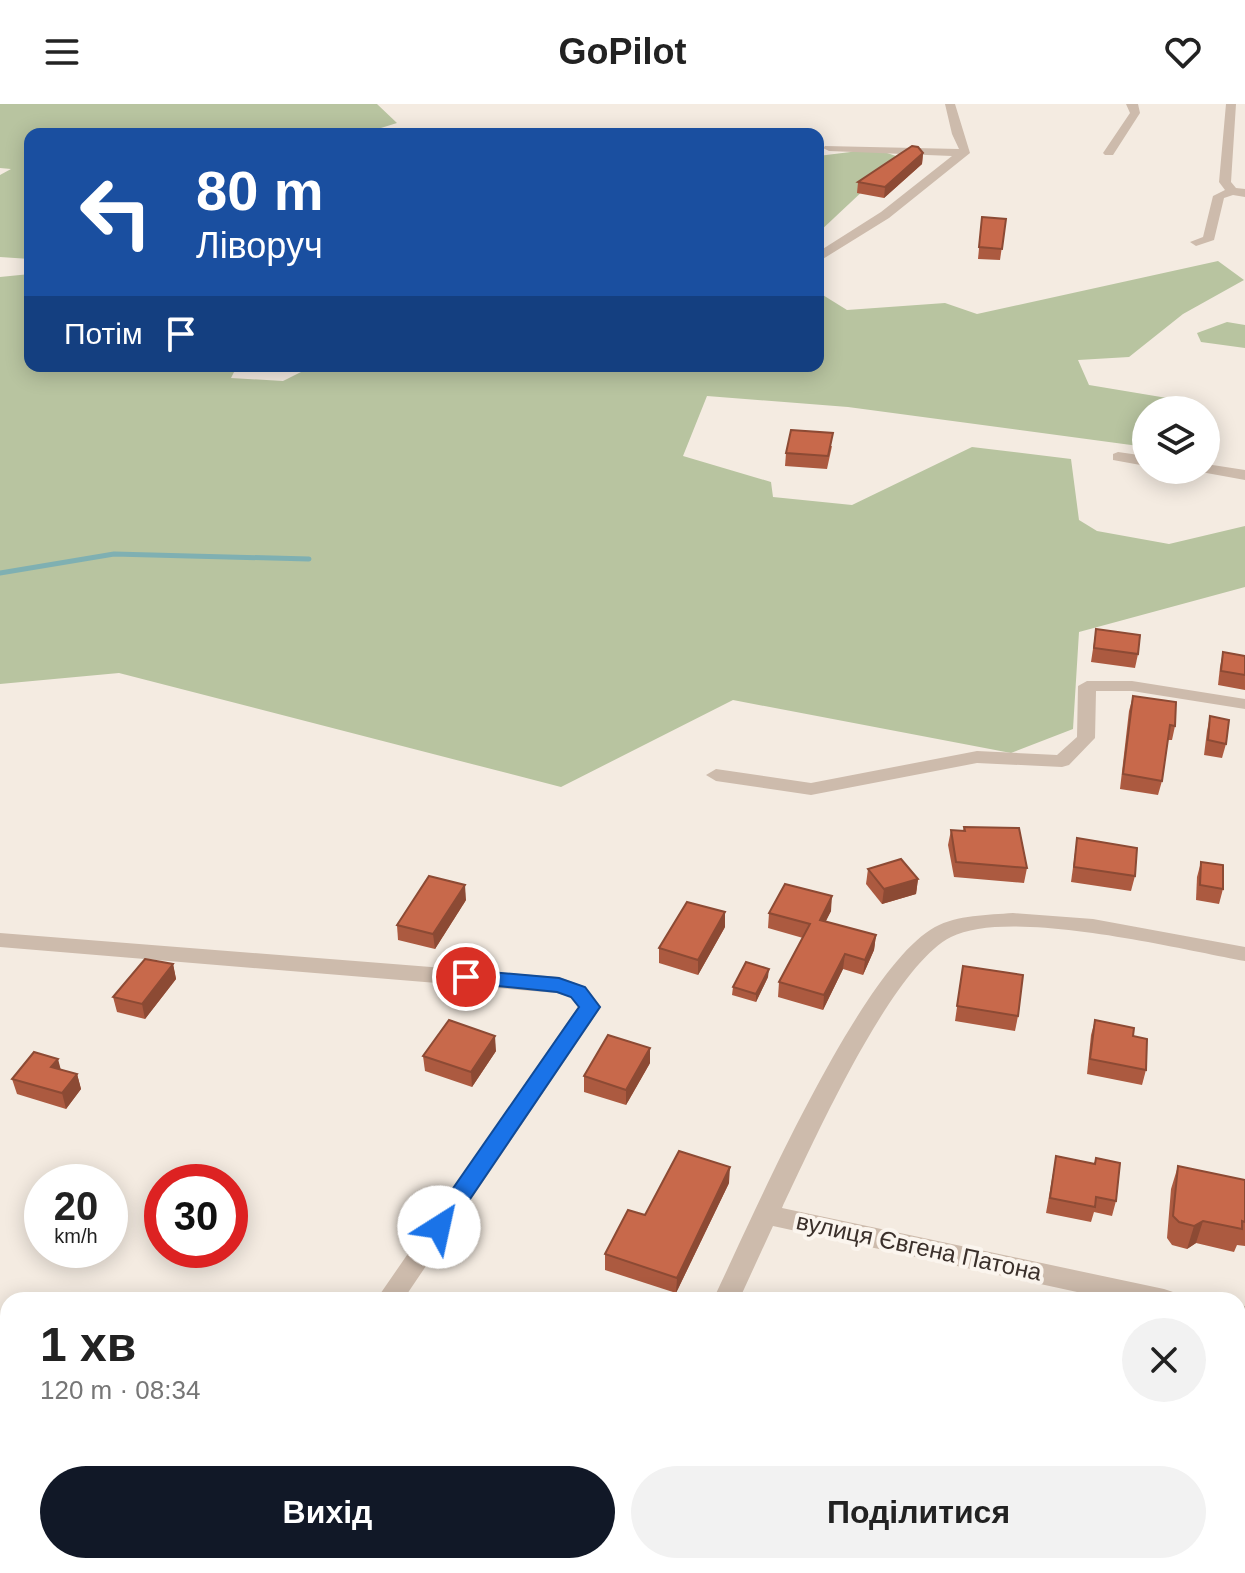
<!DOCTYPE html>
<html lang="uk">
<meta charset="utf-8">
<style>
body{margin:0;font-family:Helvetica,sans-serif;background:#f2f2f2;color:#222;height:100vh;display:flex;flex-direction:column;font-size:30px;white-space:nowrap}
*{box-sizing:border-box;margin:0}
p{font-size:26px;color:#767676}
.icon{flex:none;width:44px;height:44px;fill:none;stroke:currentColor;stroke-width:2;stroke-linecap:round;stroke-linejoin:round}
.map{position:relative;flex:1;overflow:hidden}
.panel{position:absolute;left:0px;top:1188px;width:1246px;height:282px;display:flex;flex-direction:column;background:#fff;border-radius:24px 24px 0 0;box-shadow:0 4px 20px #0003}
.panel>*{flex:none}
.banner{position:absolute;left:24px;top:24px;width:800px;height:244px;border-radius:16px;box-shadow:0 4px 20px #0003;background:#1a4fa0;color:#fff;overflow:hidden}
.buttons{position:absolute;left:1132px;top:292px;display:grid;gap:16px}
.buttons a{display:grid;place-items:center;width:88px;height:88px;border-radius:50%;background:#fff;box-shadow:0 4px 20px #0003;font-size:40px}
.speed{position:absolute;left:24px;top:1060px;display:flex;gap:16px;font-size:40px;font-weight:700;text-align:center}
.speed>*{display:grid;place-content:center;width:104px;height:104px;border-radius:50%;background:#fff;box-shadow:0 4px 20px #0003;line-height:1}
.speed small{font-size:20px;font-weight:400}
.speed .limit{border:12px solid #d22;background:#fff;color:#111}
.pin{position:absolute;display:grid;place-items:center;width:68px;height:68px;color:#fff;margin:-34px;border:4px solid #fff;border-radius:50%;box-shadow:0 2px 8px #0007}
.me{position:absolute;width:88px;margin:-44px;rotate:35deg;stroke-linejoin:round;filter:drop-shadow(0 0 6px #0008)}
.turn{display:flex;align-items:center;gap:28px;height:168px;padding:0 40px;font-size:36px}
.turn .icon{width:104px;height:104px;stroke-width:2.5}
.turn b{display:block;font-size:56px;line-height:68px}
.then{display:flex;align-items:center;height:76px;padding:0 40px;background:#0003;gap:16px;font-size:30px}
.round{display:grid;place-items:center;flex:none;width:84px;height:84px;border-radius:42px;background:#f2f2f2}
.overview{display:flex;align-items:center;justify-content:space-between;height:136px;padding:0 40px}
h1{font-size:48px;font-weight:700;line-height:60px}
.button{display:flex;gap:16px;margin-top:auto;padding:16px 40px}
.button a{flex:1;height:92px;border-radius:48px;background:#111827;color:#fff;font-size:32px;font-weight:700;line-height:92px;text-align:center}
.button a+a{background:#f2f2f2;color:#222}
header{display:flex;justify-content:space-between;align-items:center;height:104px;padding:0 40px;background:#fff;font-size:36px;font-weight:700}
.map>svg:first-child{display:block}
.green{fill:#b8c4a0}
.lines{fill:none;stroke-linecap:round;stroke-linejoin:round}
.stream{stroke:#7fb0b2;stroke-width:5}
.minor{fill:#cdbbac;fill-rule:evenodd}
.wall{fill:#ac5a40}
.shaded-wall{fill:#8c4a34}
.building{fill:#c8694b;stroke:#8c4a34;stroke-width:2}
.route{fill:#1a73e8;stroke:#114b97;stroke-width:2}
.labels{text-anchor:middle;stroke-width:8;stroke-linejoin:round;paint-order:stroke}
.near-street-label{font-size:24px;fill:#3b302b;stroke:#fbf5ee}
</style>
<header><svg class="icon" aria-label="menu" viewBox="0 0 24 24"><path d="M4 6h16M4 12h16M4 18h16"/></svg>GoPilot<svg class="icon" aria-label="heart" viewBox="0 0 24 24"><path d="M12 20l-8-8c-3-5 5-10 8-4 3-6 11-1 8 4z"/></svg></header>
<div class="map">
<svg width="1245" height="1469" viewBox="0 0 1245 1469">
<rect width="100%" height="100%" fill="#f4ebe1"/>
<g class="green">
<path d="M0,0H377L397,19L368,28L371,30H30V155L0,153V71L11,65L0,64Z"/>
<path d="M875,45L899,53L818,129V52Z"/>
<path d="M1218,157L1244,176L1183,210L1129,253L1078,256L1089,281L1197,299V306H1146V343L848,303L707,292L683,352L771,378L773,393L852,401L972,343L1071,355L1079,416L1097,427L1169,440L1245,422V483L1079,528L1073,625L1011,649L733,596L561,683L119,569L0,580V173L30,170V262H237L231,274L283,277L313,262H818V188L847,206L945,199L977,210Z"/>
<path d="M1227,218L1245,221V244L1201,238L1197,229Z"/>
</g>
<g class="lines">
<path class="stream" d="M0,469L114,450L309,455"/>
<g class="minor">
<path d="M945,0H955L970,49L889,114L818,158V148L881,108L952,52L829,47L823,44L825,42L959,45L952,30Z"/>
<path d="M1126,0H1138L1140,9L1113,51H1105L1103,49L1130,9Z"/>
<path d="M1226,0H1236L1231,78L1236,84L1245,85V93L1233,91L1224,94L1214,136L1196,142L1190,138L1203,133L1213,92L1225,86L1219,78Z"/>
<path d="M1118,348L1146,352V362L1113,356V350Z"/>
<path d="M1206,360L1245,366V376L1201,368L1199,366H1206Z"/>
<path d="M1087,577H1132L1245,595V605L1132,587H1096L1095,634L1069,661L1062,663L977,659L811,691L716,677L706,671L716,665L811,679L977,647L1057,651L1077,633L1078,582Z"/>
<path d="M1013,809L1093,815L1245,843V857C1179,845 1009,803 951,833C891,863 812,1041 782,1104L1164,1185L1173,1188L1177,1196H1114L773,1122L739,1196H713C753,1112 860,864 935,823C957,811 988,811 1013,809Z"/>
<path d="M0,829L559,873L586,883L601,903L403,1196H376L578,903L570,893L557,889L0,843Z"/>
<path d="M1238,1201L1245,1202V1224L1238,1223Z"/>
</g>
</g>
<g class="wall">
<path d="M923,49L922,60L884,94L857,89L858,78Z"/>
<path d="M982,113L1006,115L1000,156L978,155Z"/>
<path d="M832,342L827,365L785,362L786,349Z"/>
<path d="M1096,525L1138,550L1135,564L1091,558Z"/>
<path d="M1223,548L1245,552V586L1218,581L1220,563Z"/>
<path d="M1133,592L1175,622L1172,636H1168L1162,677L1158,691L1120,685L1129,607Z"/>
<path d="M1210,612L1226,640L1222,654L1204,651L1207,627Z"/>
<path d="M964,723L1027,764L1024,779L954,773L948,741L951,726L963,727Z"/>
<path d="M1077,734L1135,772L1131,787L1071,778Z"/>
<path d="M1201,758L1223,785L1219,800L1196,796L1197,773Z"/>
<path d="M868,765L918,775L916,790L882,800L866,780Z"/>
<path d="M466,796L435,845L398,836L397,821Z"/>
<path d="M831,807L825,818L876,831L874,846L863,871L843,865L823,906L778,893L779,878L803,834L768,824L769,809Z"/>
<path d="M725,823L698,871L659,859V844Z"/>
<path d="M173,860L176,875L145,915L117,908L113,893Z"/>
<path d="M963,862L1018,912L1015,927L955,917Z"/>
<path d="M768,873L756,898L732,891L733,883Z"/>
<path d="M1095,916L1133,932L1146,966L1142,981L1087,970L1091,931Z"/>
<path d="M496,947L472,983L425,967L423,952Z"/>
<path d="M650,959L626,1001L584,988V972Z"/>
<path d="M61,966L77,970L81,985L66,1005L17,990L12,975Z"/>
<path d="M1056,1052L1095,1060L1096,1054L1116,1097L1112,1112L1094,1108L1091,1118L1046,1109Z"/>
<path d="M1178,1062L1245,1076V1142L1237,1141L1234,1148L1196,1139L1187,1145L1172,1141L1167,1134L1171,1085Z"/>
<path d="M729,1079L676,1189L605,1166V1150L645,1111Z"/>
<path d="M1238,1246L1245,1248V1330L1238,1329Z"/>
</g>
<g class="shaded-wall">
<path d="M923,49L922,60L884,94L885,83Z"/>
<path d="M918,775L916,790L882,800L884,785Z"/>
<path d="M465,781L466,796L435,845L433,830Z"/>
<path d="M832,792L831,807L819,831L820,816Z"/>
<path d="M725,808V823L698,871V856Z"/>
<path d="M876,831L874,846L863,871L865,856Z"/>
<path d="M845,850L843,865L823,906L824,891Z"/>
<path d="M173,860L176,875L145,915L142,900Z"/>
<path d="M769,865L768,873L756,898V890Z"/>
<path d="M495,932L496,947L472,983L471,968Z"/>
<path d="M650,944V959L626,1001V986Z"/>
<path d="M58,955L62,970L51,963Z"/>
<path d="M77,970L81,985L66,1005L62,989Z"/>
<path d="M730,1063L729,1079L676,1189L677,1174Z"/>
<path d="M1203,1117L1196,1139L1187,1145L1194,1122Z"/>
</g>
<g class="building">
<path d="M912,42L918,43L923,49L885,83L858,78Z"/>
<path d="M982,113L1006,115L1002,145L979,143Z"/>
<path d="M791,326L833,329L828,352L786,349Z"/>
<path d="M1096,525L1140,531L1138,550L1094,544Z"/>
<path d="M1223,548L1245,552V571L1221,567Z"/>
<path d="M1133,592L1176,598L1175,622L1170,621L1162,677L1123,670Z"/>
<path d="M1210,612L1229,616L1226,640L1208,636Z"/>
<path d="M964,723L1019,724L1027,764L956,758L951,726L965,727Z"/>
<path d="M1077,734L1137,744L1135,772L1074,763Z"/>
<path d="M901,755L918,775L884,785L868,765Z"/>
<path d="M1201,758L1223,761V785L1200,781Z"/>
<path d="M429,772L465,781L433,830L397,821Z"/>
<path d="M785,780L832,792L820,816L876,831L865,856L845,850L824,891L779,878L810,820L769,809Z"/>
<path d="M687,798L725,808L698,856L659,844Z"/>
<path d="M145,855L173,860L142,900L113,893Z"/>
<path d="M746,858L769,865L756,890L733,883Z"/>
<path d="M963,862L1023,871L1018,912L957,902Z"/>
<path d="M449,916L495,932L471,968L423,952Z"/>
<path d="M1095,916L1134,924L1133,932L1147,935L1146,966L1090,955Z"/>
<path d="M608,931L650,944L626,986L584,972Z"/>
<path d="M34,948L58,955L51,963L77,970L62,989L12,975Z"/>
<path d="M679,1047L730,1063L677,1174L605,1150L628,1106L645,1111Z"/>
<path d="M1056,1052L1095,1060L1096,1054L1120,1059L1116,1097L1096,1093L1095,1103L1050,1094Z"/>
<path d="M1178,1062L1245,1076V1118L1242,1117V1125L1203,1117L1194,1122L1179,1118L1173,1112Z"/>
<path d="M1238,1246L1245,1248V1314L1238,1312Z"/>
</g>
<path class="route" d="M466,866L559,874L585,883L600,903L447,1129H431L428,1123L431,1116L579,903L571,893L557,888L459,878L456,873Z"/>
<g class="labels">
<g class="near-street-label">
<text transform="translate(919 1143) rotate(12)" y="8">вулиця Євгена Патона</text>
</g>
</g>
</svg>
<div class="buttons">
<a><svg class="icon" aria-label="layers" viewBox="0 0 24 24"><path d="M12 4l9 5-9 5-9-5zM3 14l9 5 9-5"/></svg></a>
</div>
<div class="speed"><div>20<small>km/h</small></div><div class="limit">30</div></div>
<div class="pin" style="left:466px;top:873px;background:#d93025"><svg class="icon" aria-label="arrive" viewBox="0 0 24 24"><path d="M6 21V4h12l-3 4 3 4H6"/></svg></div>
<svg class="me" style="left:439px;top:1123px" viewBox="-20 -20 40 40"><circle r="19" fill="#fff"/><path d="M0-13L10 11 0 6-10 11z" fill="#1a73e8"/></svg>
<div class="banner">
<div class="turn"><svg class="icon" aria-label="left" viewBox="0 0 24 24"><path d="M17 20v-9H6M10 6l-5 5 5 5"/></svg><div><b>80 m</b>Ліворуч</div></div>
<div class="then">Потім<svg class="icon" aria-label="arrive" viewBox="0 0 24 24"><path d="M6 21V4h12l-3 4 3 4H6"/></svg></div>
</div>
<section class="panel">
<div class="overview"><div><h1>1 хв</h1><p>120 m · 08:34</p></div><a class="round"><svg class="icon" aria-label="close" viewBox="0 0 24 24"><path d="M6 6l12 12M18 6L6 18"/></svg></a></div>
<div class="button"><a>Вихід</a><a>Поділитися</a></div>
</section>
</div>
